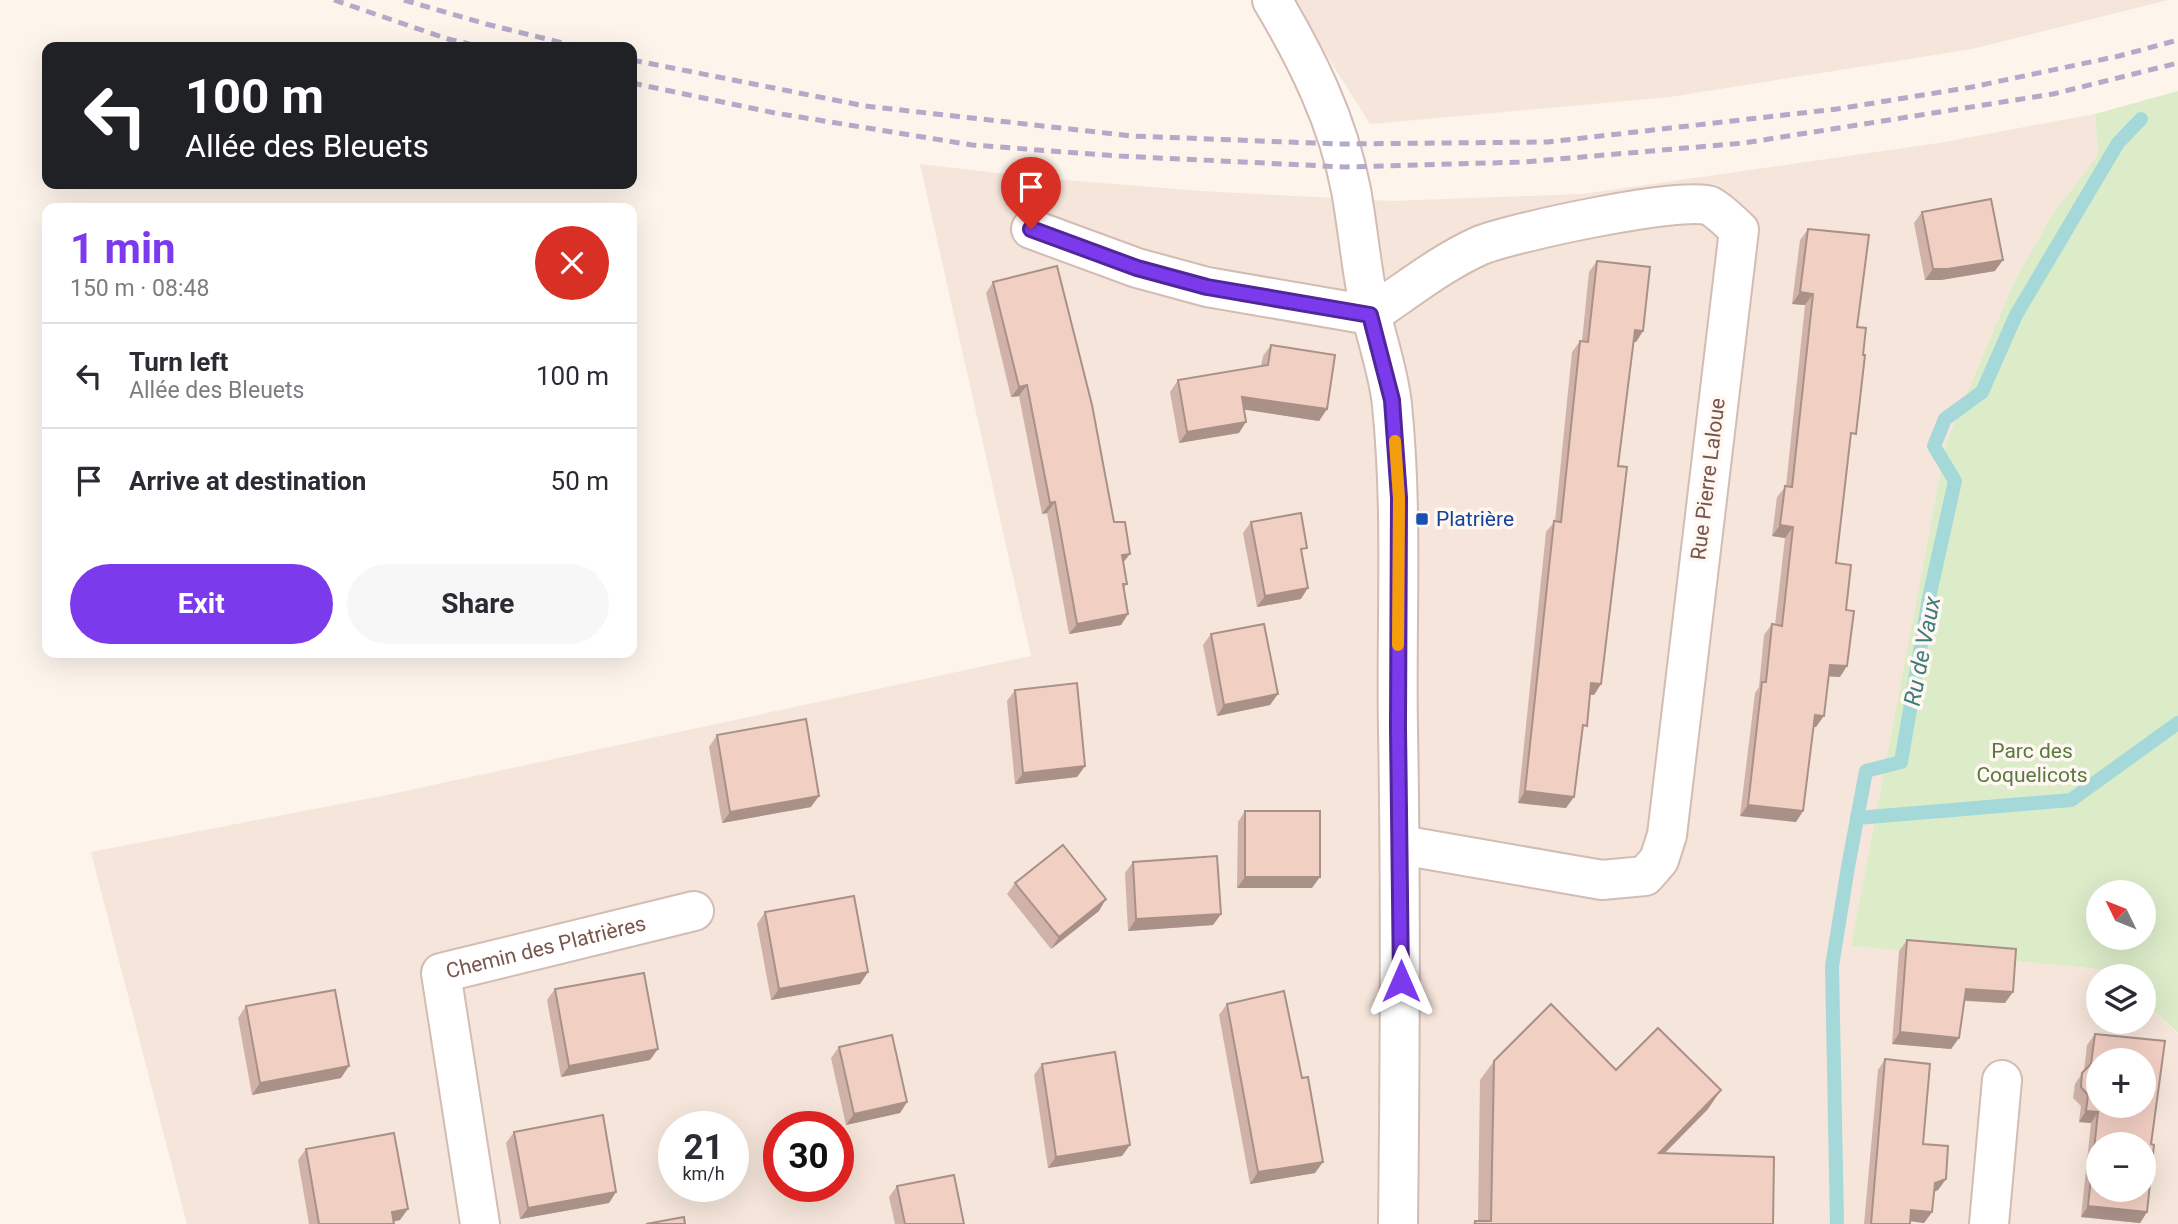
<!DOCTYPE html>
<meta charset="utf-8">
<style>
body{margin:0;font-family:Roboto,sans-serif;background:#f7f7f7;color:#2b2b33;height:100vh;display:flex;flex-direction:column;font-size:26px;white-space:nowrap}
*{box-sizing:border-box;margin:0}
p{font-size:23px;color:#7c7c81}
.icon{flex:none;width:38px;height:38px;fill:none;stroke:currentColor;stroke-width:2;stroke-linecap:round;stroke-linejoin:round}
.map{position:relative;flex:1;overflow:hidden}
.drawer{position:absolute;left:42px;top:203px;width:595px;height:455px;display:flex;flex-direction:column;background:#fff;border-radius:14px;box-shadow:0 7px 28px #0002}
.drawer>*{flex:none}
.top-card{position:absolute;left:42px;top:42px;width:595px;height:147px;border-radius:14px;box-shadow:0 7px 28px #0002;background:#202124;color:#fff;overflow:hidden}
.needle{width:46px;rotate:313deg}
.fabs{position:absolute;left:2086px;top:880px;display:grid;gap:14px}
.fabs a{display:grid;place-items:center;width:70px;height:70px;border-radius:50%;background:#fff;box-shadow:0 7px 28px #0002;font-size:35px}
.speed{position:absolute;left:658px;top:1111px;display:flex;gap:14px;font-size:35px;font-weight:700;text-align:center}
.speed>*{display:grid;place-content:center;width:91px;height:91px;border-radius:50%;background:#fff;box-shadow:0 7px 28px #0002;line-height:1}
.speed small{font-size:18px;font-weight:400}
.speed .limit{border:10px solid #d22;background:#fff;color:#111}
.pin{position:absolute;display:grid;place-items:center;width:60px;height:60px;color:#fff;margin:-72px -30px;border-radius:50% 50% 50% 0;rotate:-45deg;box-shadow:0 0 7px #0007}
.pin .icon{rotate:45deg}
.me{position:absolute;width:77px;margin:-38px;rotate:0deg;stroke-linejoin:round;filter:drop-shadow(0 0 5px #0008)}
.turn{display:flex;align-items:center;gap:24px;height:147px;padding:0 28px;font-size:32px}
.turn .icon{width:91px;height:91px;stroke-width:2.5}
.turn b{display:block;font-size:49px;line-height:60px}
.round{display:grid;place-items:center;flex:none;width:74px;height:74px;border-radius:37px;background:#f7f7f7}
.overview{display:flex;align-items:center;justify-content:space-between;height:119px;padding:0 28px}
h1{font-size:42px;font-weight:700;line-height:52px;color:#7c3aed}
.primary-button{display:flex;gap:14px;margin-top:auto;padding:14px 28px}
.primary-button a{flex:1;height:80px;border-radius:42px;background:#7c3aed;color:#fff;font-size:28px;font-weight:700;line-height:80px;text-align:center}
.primary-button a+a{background:#f7f7f7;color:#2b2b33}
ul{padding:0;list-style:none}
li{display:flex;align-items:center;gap:21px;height:105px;padding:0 28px;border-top:2px solid #e1e1e2}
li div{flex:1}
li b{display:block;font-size:26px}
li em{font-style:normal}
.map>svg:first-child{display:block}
.residential{fill:#f5e5da;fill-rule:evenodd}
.park{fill:#dcecc9;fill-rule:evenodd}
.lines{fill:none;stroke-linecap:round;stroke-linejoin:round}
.stream{stroke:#a5d9d9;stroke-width:14}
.minor-casing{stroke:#d3bcb3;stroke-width:42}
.minor{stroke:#fff;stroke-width:38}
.rail{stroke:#b5a8c8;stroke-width:5;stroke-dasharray:10 7;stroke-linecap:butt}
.wall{fill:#d0b2a8}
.shaded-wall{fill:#a99188}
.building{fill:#f2cfc3;stroke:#a99188;stroke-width:2;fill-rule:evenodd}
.route-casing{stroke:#51269a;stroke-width:18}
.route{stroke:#7c3aed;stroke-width:12}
.slow{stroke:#f59e0b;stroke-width:12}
.transit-dot{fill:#1a4fb4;stroke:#fff8f2;stroke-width:2.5}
.labels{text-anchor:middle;stroke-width:7;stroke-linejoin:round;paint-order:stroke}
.street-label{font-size:21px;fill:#79564d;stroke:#fff8f2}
.transit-label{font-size:21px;fill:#164399;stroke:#fff8f2;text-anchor:start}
.park-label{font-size:21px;fill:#5a7941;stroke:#fff8f2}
.water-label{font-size:23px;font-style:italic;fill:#407c7e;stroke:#fff8f2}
</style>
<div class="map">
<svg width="2178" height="1224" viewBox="0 0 2178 1224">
<rect width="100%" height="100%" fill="#fdf4ec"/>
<g class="residential">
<path d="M1292,0H2168L1972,49L1670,97L1370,124Z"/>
<path d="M2095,114L2098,155L2052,215L2014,282L1946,443L1851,946L2109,970L2116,976H2098V1022H2144V1002L2178,1034V1224H187L91,852L387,795L1031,656L920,164L1040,178L1200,191L1392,201L1582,194L1939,143ZM2098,1060H2144V1106H2098ZM674,1127H733V1186H674ZM779,1127H838V1186H779ZM2098,1144H2144V1190H2098Z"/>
</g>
<path class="park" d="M2178,91V1033L2144,1002V976H2116L2109,970L1851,946L1946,443L2014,282L2052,215L2098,155L2095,114ZM2098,892H2144V938H2098Z"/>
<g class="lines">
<g class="stream">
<path d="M1857,818L2071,800L2178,723"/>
<path d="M1837,1224L1832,966L1848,867L1866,771L1901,762L1929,598L1955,481L1934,446L1945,419L1982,392L2016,315L2118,143L2141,119"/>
</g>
<g class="minor-casing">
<g id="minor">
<path d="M1272,0C1307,59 1338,121 1351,190C1357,223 1360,256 1366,289C1372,327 1388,366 1392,405C1403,513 1396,621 1398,730C1401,895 1400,1059 1398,1224"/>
<path d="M1031,229L1137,268L1207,287L1370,315"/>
<path d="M1370,315C1405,292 1441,263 1479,246C1509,233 1685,195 1710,206C1720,211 1731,223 1739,230L1667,835L1659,860L1645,876L1602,880L1401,845"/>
<path id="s1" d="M480,1224L441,973L694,911"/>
<path d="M1989,1224L2002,1080"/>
</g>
</g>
<use href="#minor" class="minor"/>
<g class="rail">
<path d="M334,0L448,39L482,47"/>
<path d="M404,0L486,24L579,47"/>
<path d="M632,60L865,106L1132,136L1339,144L1548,142L1837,109L1972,87L2119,56L2178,40"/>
<path d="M632,83L775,113L972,145L1119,156L1345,167L1524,162L1744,143L2053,94L2178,63"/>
</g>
</g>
<g class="wall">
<path d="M1922,212L1995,271L1941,280H1925L1914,223Z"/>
<path d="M1808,229L1857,327L1850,442L1836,563L1846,610L1840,677L1828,676L1816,727H1813L1803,811L1796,822L1740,816L1755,693L1759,687L1764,635L1772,624L1775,625L1785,538L1772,536L1777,497L1786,486L1805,305L1792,304L1800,240Z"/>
<path d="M1597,261L1643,331L1636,342H1633L1618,466L1601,684L1594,695H1590L1566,808L1518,803L1546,532L1555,521L1572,352L1580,341H1582L1589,272Z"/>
<path d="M993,282L1114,522L1127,584L1124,588L1128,614L1121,625L1069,634L1047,513L1042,514L1019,396L1011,397L986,293Z"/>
<path d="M1271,345L1327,409L1319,421L1244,409L1239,433L1179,443L1170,392L1178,380L1261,366L1263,356Z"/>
<path d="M1251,522L1302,555L1301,599L1257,607L1243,533Z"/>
<path d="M1211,634L1270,705L1217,716L1203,645Z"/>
<path d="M1015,690L1085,766L1077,777L1015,784L1007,701Z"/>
<path d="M717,735L811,807L722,823L709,747Z"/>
<path d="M1245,811L1312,888H1237L1238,822Z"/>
<path d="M1133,862L1221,914L1213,925L1128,931L1125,873Z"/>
<path d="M1015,883L1099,911L1051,949L1007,894Z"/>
<path d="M765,912L868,972L860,984L771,1000L757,924Z"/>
<path d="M1907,940L2005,1003L1964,1001L1959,1038L1951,1049L1892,1044L1899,951Z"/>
<path d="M555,989L650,1060L561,1077L547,1000Z"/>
<path d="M1227,1004L1315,1173L1250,1184L1219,1015Z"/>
<path d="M246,1006L341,1078L252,1095L238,1018Z"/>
<path d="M2095,1034L2151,1144L2147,1212L2140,1223L2081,1217L2091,1123L2079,1122L2081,1106L2073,1098L2075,1084L2084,1071L2087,1045Z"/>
<path d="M839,1047L907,1102L900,1113L846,1125L831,1058Z"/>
<path d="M1885,1059L1923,1144L1946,1179L1938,1190L1934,1192L1932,1212L1924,1223L1910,1221V1224H1864L1878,1070Z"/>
<path d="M1494,1061L1616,1070L1708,1109L1664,1154L1773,1224H1473L1475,1221H1478L1480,1080Z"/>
<path d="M1042,1064L1122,1156L1048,1168L1034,1075Z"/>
<path d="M514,1132L616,1192L609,1203L520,1219L506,1143Z"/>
<path d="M306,1149L400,1220L393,1222L394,1224H309L298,1160Z"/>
<path d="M897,1186L964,1224H895L889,1197Z"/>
</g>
<g class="shaded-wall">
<path d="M2003,260L1995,271L1941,280H1925L1933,269Z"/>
<path d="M1800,292L1813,294L1805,305L1792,304Z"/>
<path d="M1635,330L1643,331L1636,342L1627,341Z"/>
<path d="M1027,385L1019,396L1011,397L1019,387Z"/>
<path d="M1242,397L1327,409L1319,421L1234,408Z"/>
<path d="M1246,422L1239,433L1179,443L1187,432Z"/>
<path d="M1055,502L1047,513L1042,514L1050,503Z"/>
<path d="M1780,525L1793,527L1785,538L1772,536Z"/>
<path d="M1130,554L1122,564V555Z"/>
<path d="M1308,588L1301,599L1257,607L1265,596Z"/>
<path d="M1128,614L1121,625L1069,634L1077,624Z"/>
<path d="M1830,665L1847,666L1840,677L1822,676Z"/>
<path d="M1591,683L1601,684L1594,695L1584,694Z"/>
<path d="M1278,694L1270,705L1217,716L1224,705Z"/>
<path d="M1815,715L1824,716L1816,727L1807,726Z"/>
<path d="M1085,766L1077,777L1015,784L1023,773Z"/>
<path d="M1525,791L1574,797L1566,808L1518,803Z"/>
<path d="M819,796L811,807L722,823L730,812Z"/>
<path d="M1748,805L1803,811L1796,822L1740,816Z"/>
<path d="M1245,877H1320L1312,888H1237Z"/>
<path d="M1106,899L1099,911L1051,949L1059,937Z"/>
<path d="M1221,914L1213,925L1128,931L1136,919Z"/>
<path d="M868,972L860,984L771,1000L779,989Z"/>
<path d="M1966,989L2013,992L2005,1003L1958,1000Z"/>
<path d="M1900,1032L1959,1038L1951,1049L1892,1044Z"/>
<path d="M658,1049L650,1060L561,1077L569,1066Z"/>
<path d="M349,1066L341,1078L252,1095L260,1083Z"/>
<path d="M1721,1090L1708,1109L1646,1172L1659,1153Z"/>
<path d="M907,1102L900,1113L846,1125L854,1114Z"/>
<path d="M2086,1111L2098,1112L2091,1123L2079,1122Z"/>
<path d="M1130,1145L1122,1156L1048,1168L1056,1157Z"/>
<path d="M1323,1162L1315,1173L1250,1184L1258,1172Z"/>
<path d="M1946,1179L1938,1190L1928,1194L1935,1183Z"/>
<path d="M616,1192L609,1203L520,1219L528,1208Z"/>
<path d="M2088,1206L2147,1212L2140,1223L2081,1217Z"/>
<path d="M408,1209L400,1220L384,1223L392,1212Z"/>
<path d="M1911,1210L1932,1212L1924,1223L1903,1220Z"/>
</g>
<g class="building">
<path d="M1991,199L2003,260L1948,269H1933L1922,212Z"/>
<path d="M1808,229L1869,235L1857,327L1866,328L1863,355H1865L1856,434L1851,433L1836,563L1851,565L1846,610L1854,611L1847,666L1830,665L1824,716L1815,715L1803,811L1748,805L1762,682H1766L1772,624L1782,626L1793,527L1780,525L1785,486L1792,487L1813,294L1800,292Z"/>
<path d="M1597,261L1650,267L1643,331L1635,330L1618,466L1627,467L1601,684L1591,683L1587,726L1583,725L1574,797L1525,791L1554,521L1561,522L1580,341L1588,342Z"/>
<path d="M1057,266L1092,405L1114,522H1125L1130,554L1122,555L1127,584H1123L1128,614L1077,624L1055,502L1050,503L1027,385L1019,387L993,282Z"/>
<path d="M1271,345L1335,355L1327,409L1242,397L1246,422L1187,432L1178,380L1268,365Z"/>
<path d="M1301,513L1307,548L1301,549L1308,588L1265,596L1251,522Z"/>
<path d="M1264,624L1278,694L1224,705L1211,634Z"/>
<path d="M1077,683L1085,766L1023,773L1015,690Z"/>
<path d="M806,719L819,796L730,812L717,735Z"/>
<rect x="1245" y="811" width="75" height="66"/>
<path d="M1063,845L1106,899L1059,937L1015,883Z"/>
<path d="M1217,856L1221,914L1136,919L1133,862Z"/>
<path d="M854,896L868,972L779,989L765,912Z"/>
<path d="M1907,940L2016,949L2013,992L1966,989L1959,1038L1900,1032Z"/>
<path d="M644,973L658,1049L569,1066L555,989Z"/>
<path d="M335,990L349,1066L260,1083L246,1006Z"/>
<path d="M1284,991L1302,1078L1308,1077L1323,1162L1258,1172L1227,1004Z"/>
<path d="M1551,1004L1616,1070L1658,1028L1721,1090L1659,1153L1774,1157L1773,1224H1475V1221H1491L1494,1061Z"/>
<path d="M2095,1034L2165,1041L2151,1144L2154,1145L2147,1212L2088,1206L2098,1112L2086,1111L2088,1095L2081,1087L2082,1073L2091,1064ZM2098,1060H2144V1106H2098ZM2098,1144H2144V1190H2098Z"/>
<path d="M892,1035L907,1102L854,1114L839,1047Z"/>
<path d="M1115,1052L1130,1145L1056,1157L1042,1064Z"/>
<path d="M1885,1059L1930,1064L1923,1144L1948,1146L1946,1179L1935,1183L1932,1212L1911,1210L1910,1224H1871Z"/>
<path d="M603,1115L616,1192L528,1208L514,1132Z"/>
<path d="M394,1133L408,1209L392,1212L394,1224H319L306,1149Z"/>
<path d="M954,1175L964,1224H905L897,1186Z"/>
<path d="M684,1217L685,1224H646Z"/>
</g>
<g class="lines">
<g class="route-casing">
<path id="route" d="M1031,229L1137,268L1207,287L1370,315L1392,400L1399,498L1398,727L1401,981"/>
</g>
<use href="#route" class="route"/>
<path class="slow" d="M1395,441L1399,498L1398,645"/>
</g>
<rect class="transit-dot" x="1415" y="512" width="14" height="14" rx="3.5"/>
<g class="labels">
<g class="street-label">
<text transform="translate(1708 479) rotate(-83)" y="7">Rue Pierre Laloue</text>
<text dy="7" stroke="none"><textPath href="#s1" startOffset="362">Chemin des Platrières</textPath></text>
</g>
<g class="transit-label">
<text x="1436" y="526">Platrière</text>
</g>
<g class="park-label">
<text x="2032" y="758">Parc des<tspan x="2032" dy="24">Coquelicots</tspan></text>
</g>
<g class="water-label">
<text transform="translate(1922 651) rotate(-79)" y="8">Ru de Vaux</text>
</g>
</g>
</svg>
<div class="fabs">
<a><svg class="needle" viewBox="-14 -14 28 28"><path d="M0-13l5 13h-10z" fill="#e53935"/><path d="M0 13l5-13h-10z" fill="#7c7c81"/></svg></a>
<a><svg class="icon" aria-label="layers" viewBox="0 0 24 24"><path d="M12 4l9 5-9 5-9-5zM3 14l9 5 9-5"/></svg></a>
<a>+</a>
<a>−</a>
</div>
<div class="speed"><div>21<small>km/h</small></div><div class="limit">30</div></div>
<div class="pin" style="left:1031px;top:229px;background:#d93025"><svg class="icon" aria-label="arrive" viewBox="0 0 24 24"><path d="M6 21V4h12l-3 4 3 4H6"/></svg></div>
<svg class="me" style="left:1401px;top:981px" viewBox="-20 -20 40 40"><path d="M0-17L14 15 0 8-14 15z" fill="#7c3aed" stroke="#fff" stroke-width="4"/></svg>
<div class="top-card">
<div class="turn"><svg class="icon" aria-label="left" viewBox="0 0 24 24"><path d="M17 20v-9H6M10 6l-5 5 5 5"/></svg><div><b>100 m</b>Allée des Bleuets</div></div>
</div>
<section class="drawer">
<div class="overview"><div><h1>1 min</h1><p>150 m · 08:48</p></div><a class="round" style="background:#d93025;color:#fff"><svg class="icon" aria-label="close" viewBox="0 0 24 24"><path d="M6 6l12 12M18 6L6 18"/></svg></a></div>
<ul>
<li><svg class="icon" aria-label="left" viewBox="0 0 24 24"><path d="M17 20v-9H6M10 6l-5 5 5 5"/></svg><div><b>Turn left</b><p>Allée des Bleuets</p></div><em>100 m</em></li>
<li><svg class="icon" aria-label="arrive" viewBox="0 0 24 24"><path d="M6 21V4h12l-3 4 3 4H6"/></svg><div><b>Arrive at destination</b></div><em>50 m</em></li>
</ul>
<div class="primary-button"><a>Exit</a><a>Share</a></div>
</section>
</div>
